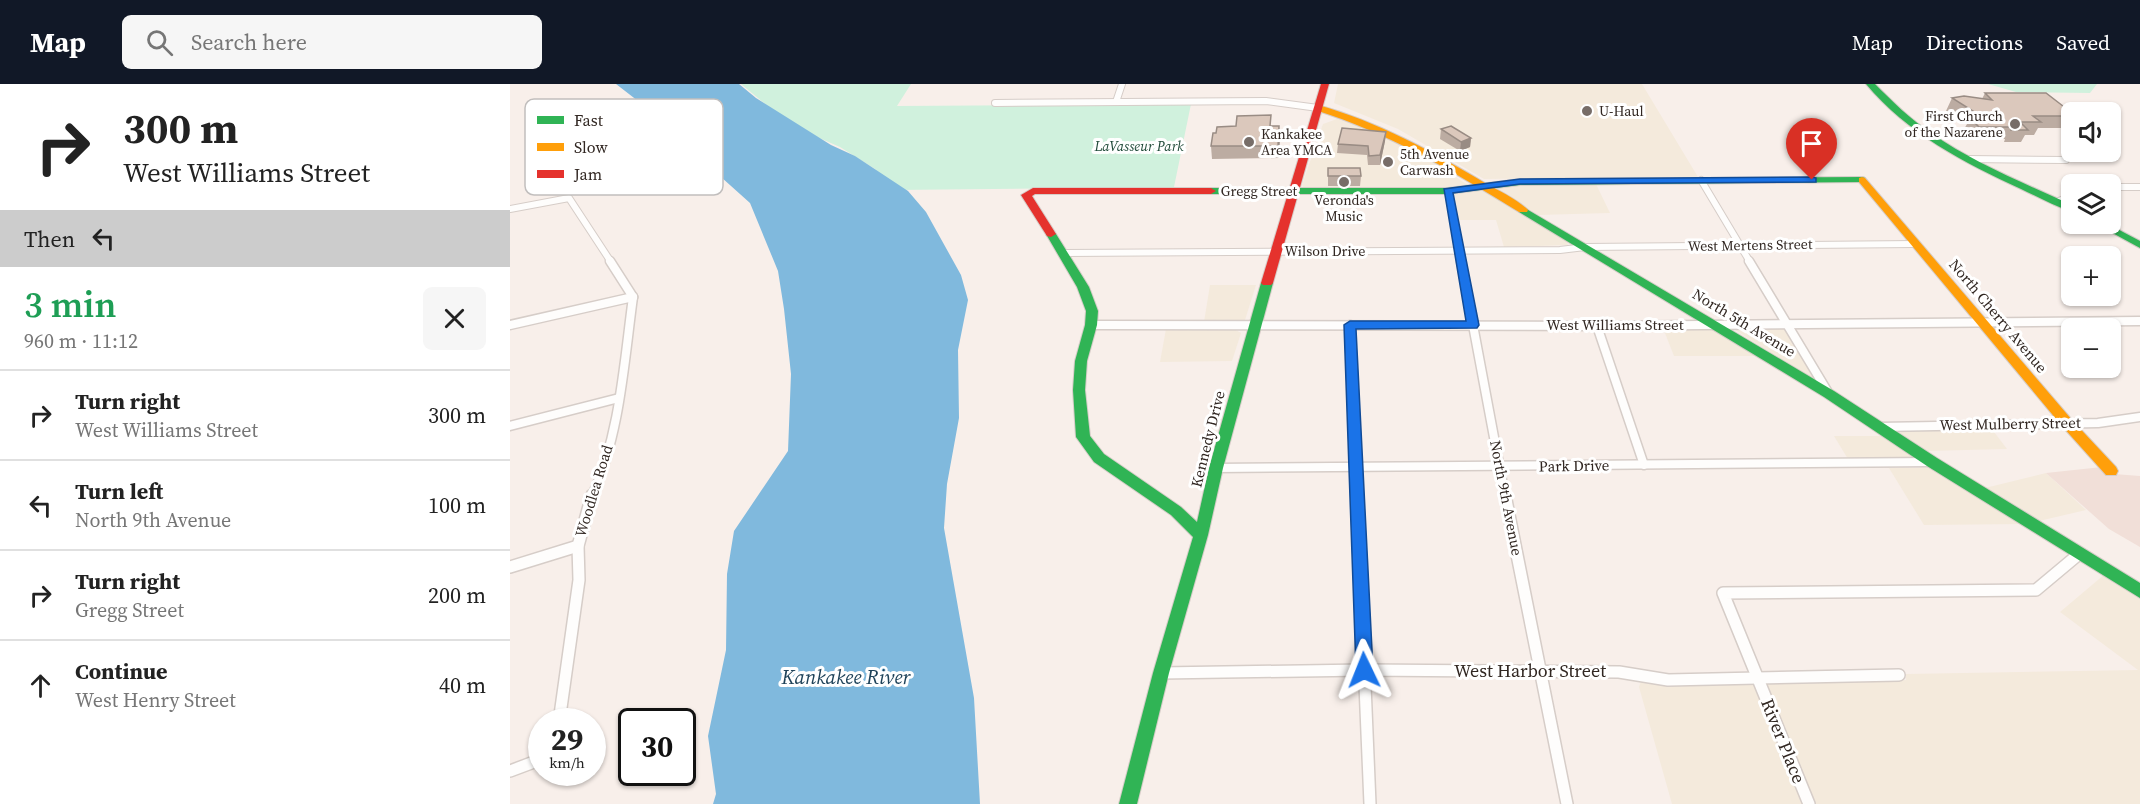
<!DOCTYPE html>
<meta charset="utf-8">
<style>
body{margin:0;font-family:"Source Serif 4",serif;background:#f6f6f6;color:#222;height:100vh;display:flex;flex-direction:column;font-size:22px;white-space:nowrap}
*{box-sizing:border-box;margin:0}
p{font-size:20px;color:#767676}
.icon{flex:none;width:33px;height:33px;fill:none;stroke:currentColor;stroke-width:2;stroke-linecap:round;stroke-linejoin:round}
.map{position:relative;flex:1;overflow:hidden}
.details{display:flex;flex-direction:column;background:#fff;width:510px}
.details>*{flex:none}
.banner{background:#fff;color:#222;overflow:hidden}
.buttons{position:absolute;left:1551px;top:18px;display:grid;gap:12px}
.buttons a{display:grid;place-items:center;width:60px;height:60px;border-radius:9px;background:#fff;box-shadow:0 2px 4px #0004;font-size:30px}
.speed{position:absolute;left:18px;top:624px;display:flex;gap:12px;font-size:30px;font-weight:700;text-align:center}
.speed>*{display:grid;place-content:center;width:78px;height:78px;border-radius:50%;background:#fff;box-shadow:0 2px 4px #0004;line-height:1}
.speed small{font-size:15px;font-weight:400}
.speed .limit{border:3px solid #111;border-radius:9px;background:#fff;color:#111}
.pin{position:absolute;display:grid;place-items:center;width:51px;height:51px;color:#fff;margin:-62px -26px;border-radius:50% 50% 50% 0;rotate:-45deg;box-shadow:0 0 6px #0007}
.pin .icon{rotate:45deg}
.me{position:absolute;width:66px;margin:-33px;rotate:358deg;stroke-linejoin:round;filter:drop-shadow(0 0 4px #0008)}
.turn{display:flex;align-items:center;gap:21px;height:126px;padding:0 24px;font-size:27px}
.turn .icon{width:78px;height:78px;stroke-width:2.5}
.turn b{display:block;font-size:42px;line-height:51px}
.then{display:flex;align-items:center;height:57px;padding:0 24px;background:#0003;gap:12px;font-size:22px}
.round{display:grid;place-items:center;flex:none;width:63px;height:63px;border-radius:9px;background:#f6f6f6}
.head{display:flex;align-items:center;justify-content:space-between;height:102px;padding:0 24px}
h1{font-size:36px;font-weight:600;line-height:45px;color:#1e9e55}
ul{padding:0;list-style:none}
li{display:flex;align-items:center;gap:18px;height:90px;padding:0 24px;border-top:2px solid #e0e0e0}
li div{flex:1}
li b{display:block;font-size:22px}
li em{font-style:normal}
header{display:flex;align-items:center;gap:36px;box-sizing:border-box;height:84px;padding:0 30px;background:#111827;color:#fff}
header strong{font-size:28px}
nav{display:flex;gap:33px;margin-inline-start:auto;font-size:21px}
.search{width:420px;height:54px;background:#f6f6f6;display:flex;align-items:center;gap:15px;box-sizing:border-box;padding:0 21px;border-radius:9px;color:#767676;font-size:22px}
main{display:flex;flex:1;min-height:0}
.map>svg:first-child{display:block}
.commercial{fill:#f4eadc}
.industrial{fill:#f1dfd8}
.green{fill:#d0f1dd}
.water{fill:#80b9dd}
.lines{fill:none;stroke-linecap:round;stroke-linejoin:round}
.street-far2-casing{stroke:#d6cdc8;stroke-width:8}
.street-far1-casing{stroke:#d6cdc8;stroke-width:11}
.street-casing{stroke:#d6cdc8;stroke-width:14}
.fast-casing{stroke:#d6cdc8;stroke-width:2}
.slow-casing{stroke:#d6cdc8;stroke-width:2}
.jam-casing{stroke:#d6cdc8;stroke-width:2}
.street-far2{stroke:#fefdfc;stroke-width:6}
.street-far1{stroke:#fefdfc;stroke-width:8}
.street{stroke:#fefdfc;stroke-width:11}
.fast{fill:#30b455;fill-rule:evenodd}
.slow{fill:#ff9f0a;fill-rule:evenodd}
.jam{fill:#e5322d;fill-rule:evenodd}
.wall{fill:#bcaca2}
.shaded-wall{fill:#998c84}
.building{fill:#dbc8bc;stroke:#998c84;stroke-width:1.5}
.route{fill:#1a73e8;stroke:#114b97;stroke-width:1.5}
.poi-dot{fill:#776d68;stroke:#fff;stroke-width:2}
.labels{text-anchor:middle;stroke-width:6;stroke-linejoin:round;paint-order:stroke}
.far-poi-label{font-size:14px;fill:#312722;stroke:#fff;text-anchor:start}
.far-park-label{font-size:14px;font-style:italic;fill:#1e4937;stroke:#fff}
.far-street-label{font-size:14px;fill:#312722;stroke:#fff}
.street-label{font-size:15px;fill:#312722;stroke:#fff}
.near-street-label{font-size:18px;fill:#312722;stroke:#fff}
.near-water-label{font-size:20px;font-style:italic;fill:#1e4259;stroke:#fff}
.key{fill:#fff;stroke:#c1bebd;stroke-width:1.5}
.key-label{font-size:16px;fill:#312722}
</style>
<header>
<strong>Map</strong>
<div class="search"><svg class="icon" aria-label="search" viewBox="0 0 24 24"><circle cx="10" cy="10" r="6"/><path d="M15 15l6 6"/></svg>Search here</div>
<nav><a>Map</a><a>Directions</a><a>Saved</a></nav>
</header>
<main>
<section class="details">
<div class="banner">
<div class="turn"><svg class="icon" aria-label="right" viewBox="0 0 24 24"><path d="M7 20v-9h11M14 6l5 5-5 5"/></svg><div><b>300 m</b>West Williams Street</div></div>
<div class="then">Then<svg class="icon" aria-label="left" viewBox="0 0 24 24"><path d="M17 20v-9H6M10 6l-5 5 5 5"/></svg></div>
</div>
<div class="head"><div><h1>3 min</h1><p>960 m · 11:12</p></div><a class="round"><svg class="icon" aria-label="close" viewBox="0 0 24 24"><path d="M6 6l12 12M18 6L6 18"/></svg></a></div>
<ul>
<li><svg class="icon" aria-label="right" viewBox="0 0 24 24"><path d="M7 20v-9h11M14 6l5 5-5 5"/></svg><div><b>Turn right</b><p>West Williams Street</p></div><em>300 m</em></li>
<li><svg class="icon" aria-label="left" viewBox="0 0 24 24"><path d="M17 20v-9H6M10 6l-5 5 5 5"/></svg><div><b>Turn left</b><p>North 9th Avenue</p></div><em>100 m</em></li>
<li><svg class="icon" aria-label="right" viewBox="0 0 24 24"><path d="M7 20v-9h11M14 6l5 5-5 5"/></svg><div><b>Turn right</b><p>Gregg Street</p></div><em>200 m</em></li>
<li><svg class="icon" aria-label="ahead" viewBox="0 0 24 24"><path d="M12 20V5M6 11l6-6 6 6"/></svg><div><b>Continue</b><p>West Henry Street</p></div><em>40 m</em></li>
</ul>
</section>
<div class="map">
<svg width="1630" height="720" viewBox="0 0 1630 720">
<rect width="100%" height="100%" fill="#f8efea"/>
<g class="commercial">
<path d="M828,0H1132L1188,93L974,95L888,45L824,19Z"/>
<path d="M827,35L869,48L916,73L959,102L939,105L794,104L792,101L813,40Z"/>
<path d="M1086,100L1100,129L1028,131L989,107L988,105L996,101Z"/>
<path d="M969,106L976,108L1057,157L1058,161L994,163L986,136H948L943,110Z"/>
<path d="M700,201H746L735,236L694,238Z"/>
<path d="M1198,243L1205,246L1246,272H1164L1153,244Z"/>
<path d="M1222,244H1274L1303,293L1300,294Z"/>
<path d="M656,245H724L731,249L722,277L650,278Z"/>
<path d="M1481,344L1497,365L1416,367L1390,349L1393,346Z"/>
<path d="M1324,352H1375L1404,373L1338,375Z"/>
<path d="M1379,384H1421L1515,440L1414,441Z"/>
<path d="M1536,389L1576,426L1529,437L1475,404Z"/>
<path d="M1595,490L1630,512V720H1162L1129,603L1131,597L1166,602L1396,596V590L1628,586L1550,528Z"/>
</g>
<path class="industrial" d="M1592,383L1604,390L1630,392V463L1599,445L1536,389Z"/>
<g class="green">
<path d="M231,0H401L387,22L681,20L664,103L385,106L365,85L330,63L307,53L259,23Z"/>
<path d="M1478,0H1587L1580,9L1506,8Z"/>
</g>
<path class="water" d="M106,0H229L246,14L321,61L345,72L398,107L416,128L451,191L458,216L448,266L449,334L437,400L434,444L464,614L470,720H203L206,710L198,652L216,566L217,490L224,447L278,367L281,290L274,225L268,187L240,119L192,76L150,34Z"/>
<g class="lines">
<g class="street-far2-casing">
<g id="street-far2">
<path d="M606,18L612,0"/>
<path d="M485,19L756,17L808,24"/>
<path d="M1458,75L1556,76"/>
<path d="M1191,96L1240,178"/>
<path d="M1600,103H1630"/>
<path d="M938,107L951,178"/>
<path d="M1546,118L1562,112"/>
<path d="M0,125L59,114L101,178"/>
<path d="M554,169L1050,166L1075,163L1405,160"/>
</g>
</g>
<g class="street-far1-casing">
<g id="street-far1">
<path d="M100,177L123,213"/>
<path d="M951,177L995,412"/>
<path d="M1239,177L1319,310"/>
<path d="M0,241L123,213"/>
<path d="M581,241L1087,242L1630,237"/>
<path d="M840,241L847,412"/>
<path d="M1087,242L1134,381"/>
<path d="M0,342L109,314"/>
<path d="M1370,343L1588,339L1630,333"/>
<path d="M706,384L1422,378"/>
<path d="M82,412C110,351 114,279 123,213"/>
</g>
</g>
<g class="street-casing">
<g id="street">
<path d="M847,411L860,720"/>
<path d="M995,411L1057,720"/>
<path d="M0,483L68,462"/>
<path d="M651,589L854,586L1109,588L1158,596L1389,591"/>
<path d="M49,638L69,496L68,462L82,411"/>
<path d="M0,687L32,675"/>
<path d="M1299,720L1213,509L1526,506L1569,470"/>
</g>
</g>
<g class="fast-casing">
<g id="fast">
<path d="M1356,0H1365C1382,17 1400,35 1421,49C1464,79 1514,99 1562,121V128C1544,122 1528,113 1511,105C1454,79 1397,49 1356,0Z"/>
<path d="M1352,93L1355,94V98L1010,101L938,110H701L696,107L701,104H938L1010,95Z"/>
<path d="M1013,123L1324,307L1427,374L1630,499V514L1417,382L1314,313L1009,128V124Z"/>
<path d="M1586,140H1598L1630,157V164Z"/>
<path d="M541,147L546,150L579,203L588,227L587,241L577,277L575,306L580,352L594,370L671,423L687,438L699,384L751,199L757,196L763,199L713,384L698,451L659,589L627,720H609L643,589L683,453L661,431L584,378L566,353L563,306L565,277L575,241L576,227L567,203L536,150Z"/>
</g>
</g>
<g class="slow-casing">
<g id="slow">
<path d="M808,21C868,38 922,67 975,99C989,107 1007,115 1018,126L1017,128H1009C944,88 879,49 805,26L804,24Z"/>
<path d="M1352,93L1355,94L1562,336L1606,383L1608,387L1606,391H1596L1552,342L1349,98V94Z"/>
</g>
</g>
<g class="jam-casing">
<g id="jam">
<path d="M811,0H819L763,199L761,201H753L751,199Z"/>
<path d="M523,104H701L706,107L701,110H525L522,112L546,150L541,153L537,152L511,111Z"/>
</g>
</g>
<use href="#street-far2" class="street-far2"/>
<use href="#street-far1" class="street-far1"/>
<use href="#street" class="street"/>
<use href="#fast" class="fast"/>
<use href="#slow" class="slow"/>
<use href="#jam" class="jam"/>
</g>
<g class="wall">
<path d="M1475,9L1562,29V37L1557,44H1528L1524,51H1515L1511,58H1494L1495,55H1462L1453,47L1457,40L1436,27L1442,14L1472,15Z"/>
<path d="M762,42H769V74L702,75L701,62L706,49Z"/>
<path d="M931,45L961,54L960,63L950,67L930,55Z"/>
<path d="M876,48L875,57L870,81H858L857,71L827,69L828,60Z"/>
<path d="M818,84L851,92L850,102H818Z"/>
</g>
<g class="shaded-wall">
<path d="M769,42L770,54L769,74L768,62Z"/>
<path d="M876,48L875,57L870,81V71Z"/>
<path d="M961,54L960,63L950,67L951,58Z"/>
</g>
<g class="building">
<path d="M1475,9H1536L1562,29V32H1523L1531,38H1510L1518,46H1501L1502,43H1469L1460,34H1474L1442,14L1454,12L1482,16Z"/>
<path d="M761,31L760,42H769L768,62H701L703,49H706L707,43L726,42L727,32Z"/>
<path d="M941,42L961,54L951,58L931,45Z"/>
<path d="M832,44L876,48L870,71L859,72L858,62L828,60Z"/>
<path d="M818,84H850L851,92H818Z"/>
</g>
<path class="route" d="M1302,93L1306,94V98L1010,100L943,109L969,241L967,244L846,245L863,586L860,591L854,593L848,591L846,586L834,241L840,237H956L934,105L1010,95Z"/>
<g class="poi-dot">
<circle cx="1077" cy="27" r="6"/>
<circle cx="1505" cy="40" r="6"/>
<circle cx="739" cy="58" r="6"/>
<circle cx="878" cy="78" r="6"/>
<circle cx="834" cy="98" r="6"/>
</g>
<g class="labels">
<g class="far-poi-label">
<text x="1089" y="32">U-Haul</text>
<text x="1493" y="37" text-anchor="end">First Church<tspan x="1493" dy="16">of the Nazarene</tspan></text>
<text x="751" y="55">Kankakee<tspan x="751" dy="16">Area YMCA</tspan></text>
<text x="890" y="75">5th Avenue<tspan x="890" dy="16">Carwash</tspan></text>
<text x="834" y="121" text-anchor="middle">Veronda's<tspan x="834" dy="16">Music</tspan></text>
</g>
<g class="far-park-label">
<text x="629" y="67">LaVasseur Park</text>
</g>
<g class="far-street-label">
<text x="749" y="112">Gregg Street</text>
<text transform="translate(1240 161) rotate(-1)" y="5">West Mertens Street</text>
<text x="815" y="172">Wilson Drive</text>
</g>
<g class="street-label">
<text transform="translate(1488 232) rotate(50)" y="5">North Cherry Avenue</text>
<text transform="translate(1234 239) rotate(31)" y="5">North 5th Avenue</text>
<text x="1105" y="246">West Williams Street</text>
<text transform="translate(1500 340) rotate(-1)" y="5">West Mulberry Street</text>
<text transform="translate(698 355) rotate(-76)" y="5">Kennedy Drive</text>
<text transform="translate(1064 382) rotate(-1)" y="5">Park Drive</text>
<text transform="translate(84 407) rotate(-73)" y="5">Woodlea Road</text>
<text transform="translate(996 414) rotate(79)" y="5">North 9th Avenue</text>
</g>
<g class="near-street-label">
<text x="1020" y="593">West Harbor Street</text>
<text transform="translate(1273 657) rotate(68)" y="6">River Place</text>
</g>
<g class="near-water-label">
<text x="336" y="600">Kankakee River</text>
</g>
</g>
<rect x="15" y="15" width="198" height="96" rx="9" class="key"/>
<rect x="27" y="32" width="27" height="8" fill="#30b455"/>
<rect x="27" y="59" width="27" height="8" fill="#ff9f0a"/>
<rect x="27" y="86" width="27" height="8" fill="#e5322d"/>
<g class="key-label">
<text x="64" y="42">Fast</text>
<text x="64" y="69">Slow</text>
<text x="64" y="96">Jam</text>
</g>
</svg>
<div class="buttons">
<a><svg class="icon" aria-label="sound" viewBox="0 0 24 24"><path d="M4 9h4l5-4v14l-5-4H4zM17 9q2 3 0 6"/></svg></a>
<a><svg class="icon" aria-label="layers" viewBox="0 0 24 24"><path d="M12 4l9 5-9 5-9-5zM3 14l9 5 9-5"/></svg></a>
<a>+</a>
<a>−</a>
</div>
<div class="speed"><div>29<small>km/h</small></div><div class="limit">30</div></div>
<div class="pin" style="left:1302px;top:96px;background:#d93025"><svg class="icon" aria-label="arrive" viewBox="0 0 24 24"><path d="M6 21V4h12l-3 4 3 4H6"/></svg></div>
<svg class="me" style="left:854px;top:586px" viewBox="-20 -20 40 40"><path d="M0-17L14 15 0 8-14 15z" fill="#1a73e8" stroke="#fff" stroke-width="4"/></svg>
</div>
</main>
